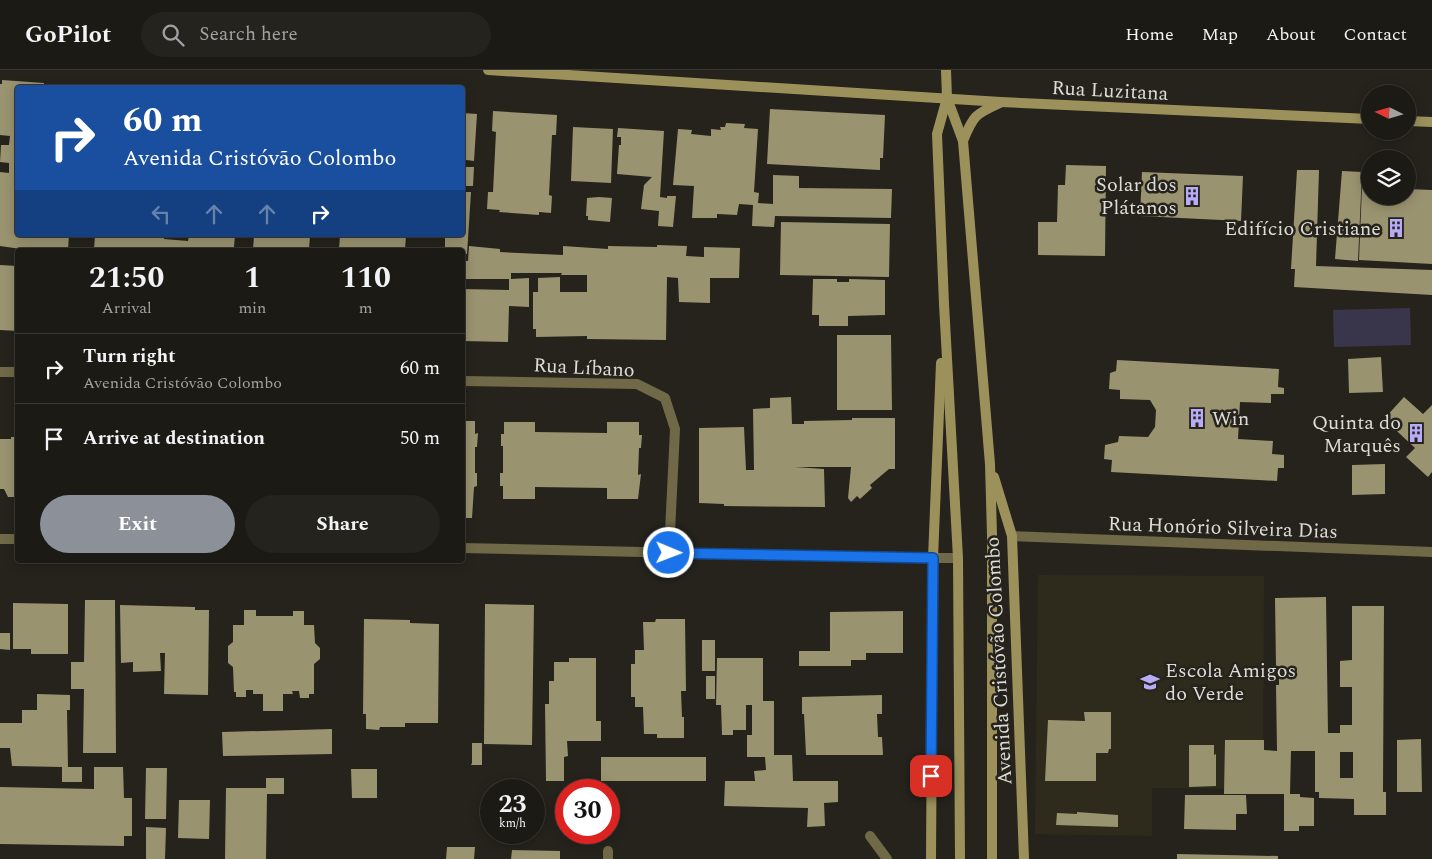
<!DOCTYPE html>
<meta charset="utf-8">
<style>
body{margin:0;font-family:Spectral,serif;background:#25231e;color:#f1f3f6;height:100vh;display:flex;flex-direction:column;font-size:19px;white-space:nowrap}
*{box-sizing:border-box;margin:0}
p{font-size:16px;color:#a0a1a0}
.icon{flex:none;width:28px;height:28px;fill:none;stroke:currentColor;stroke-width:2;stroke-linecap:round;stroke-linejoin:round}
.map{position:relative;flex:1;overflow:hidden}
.sheet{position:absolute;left:15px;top:178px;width:450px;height:315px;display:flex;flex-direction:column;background:#1c1a15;border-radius:5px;box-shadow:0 2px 12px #0003,0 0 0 1px #3a3834}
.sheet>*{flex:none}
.hud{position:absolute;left:15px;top:15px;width:450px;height:152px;border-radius:5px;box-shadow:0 2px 12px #0003,0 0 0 1px #3a3834;background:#1a4fa0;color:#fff;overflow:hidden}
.needle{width:32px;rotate:275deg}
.buttons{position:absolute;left:1361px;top:15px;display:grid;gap:10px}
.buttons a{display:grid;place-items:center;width:55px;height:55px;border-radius:50%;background:#1c1a15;box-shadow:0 2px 12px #0003,0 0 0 1px #3a3834;font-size:25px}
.speed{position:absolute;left:480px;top:709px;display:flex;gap:10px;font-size:25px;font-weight:700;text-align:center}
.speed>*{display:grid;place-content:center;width:65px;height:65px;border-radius:50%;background:#1c1a15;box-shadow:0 2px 12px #0003,0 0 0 1px #3a3834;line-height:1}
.speed small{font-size:12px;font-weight:400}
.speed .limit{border:8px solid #d22;background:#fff;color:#111}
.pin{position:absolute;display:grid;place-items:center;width:42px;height:42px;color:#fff;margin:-21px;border-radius:10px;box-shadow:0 2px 8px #0006}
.me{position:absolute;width:55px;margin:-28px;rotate:91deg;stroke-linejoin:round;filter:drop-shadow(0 0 4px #0008)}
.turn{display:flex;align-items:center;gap:18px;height:105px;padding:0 25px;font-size:22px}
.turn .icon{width:65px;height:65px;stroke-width:2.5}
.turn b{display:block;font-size:35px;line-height:42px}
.lanes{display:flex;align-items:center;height:48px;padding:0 25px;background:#0003;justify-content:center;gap:25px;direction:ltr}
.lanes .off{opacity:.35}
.eta{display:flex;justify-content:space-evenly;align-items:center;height:85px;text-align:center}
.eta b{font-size:30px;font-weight:700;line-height:35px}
.button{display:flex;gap:10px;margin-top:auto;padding:10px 25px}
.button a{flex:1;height:58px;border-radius:30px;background:#8c9099;color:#fff;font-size:20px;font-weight:700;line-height:58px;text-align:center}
.button a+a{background:#25231e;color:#f1f3f6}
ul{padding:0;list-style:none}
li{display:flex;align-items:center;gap:15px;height:70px;padding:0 25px;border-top:1px solid #3a3834}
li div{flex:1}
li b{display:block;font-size:19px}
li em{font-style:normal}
header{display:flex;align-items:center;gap:30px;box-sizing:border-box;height:70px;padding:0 25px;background:#1c1a15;border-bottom:1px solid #3a3834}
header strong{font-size:24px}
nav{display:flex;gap:28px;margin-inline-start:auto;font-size:18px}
.search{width:350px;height:45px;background:#25231e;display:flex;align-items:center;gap:12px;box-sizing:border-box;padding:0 18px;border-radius:28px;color:#a0a1a0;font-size:19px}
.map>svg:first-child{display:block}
.built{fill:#2e2b1d}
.green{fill:#39364b}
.building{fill:#9a9370;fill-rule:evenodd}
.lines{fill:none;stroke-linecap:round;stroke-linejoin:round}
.lane{stroke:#706948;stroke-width:10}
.street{stroke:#706948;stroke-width:10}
.secondary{stroke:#9c915b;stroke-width:10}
.route-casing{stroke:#114b97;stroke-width:12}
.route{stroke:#1a73e8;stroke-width:9}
.labels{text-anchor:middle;stroke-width:5;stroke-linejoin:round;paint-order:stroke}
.street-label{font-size:20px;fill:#dcdbd6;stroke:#25231c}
.poi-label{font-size:20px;fill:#dcdbd6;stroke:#25231c;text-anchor:end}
</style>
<header>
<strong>GoPilot</strong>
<div class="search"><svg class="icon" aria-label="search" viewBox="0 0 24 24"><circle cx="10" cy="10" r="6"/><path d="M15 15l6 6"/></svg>Search here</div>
<nav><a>Home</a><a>Map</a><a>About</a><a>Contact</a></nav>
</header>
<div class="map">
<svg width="1432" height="789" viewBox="0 0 1432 789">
<rect width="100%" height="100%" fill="#25231c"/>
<path class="built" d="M1038,505L1264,506L1263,719L1152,718V766L1035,764Z"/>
<path class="green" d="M1410,238L1411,275L1334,277L1333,240Z"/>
<g class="building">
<path d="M2,10L44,13V18H18V165H69L68,180H28L0,176V102L9,103V93L0,92L1,75H9L10,66L0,65V14H2Z"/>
<path d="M770,39L885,45L883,88H880V100L767,94Z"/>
<path d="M493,41L557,45L556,65H552L549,125L552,126L551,143L539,142V145L499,142L500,140L487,139L488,122H493L496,62L492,61Z"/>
<path d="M462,43L477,44L474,91L466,90V97H474L473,116H464V122H462Z"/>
<path d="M726,53L745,54L744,58L758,59L754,122L759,123L758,133L773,134V105L799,106V118L892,119L891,148L775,146L774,157L752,156L753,135L739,134L737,145L717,144V148H692L694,116L673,115L678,59L692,60L691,64L711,66V59L721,60L720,57H725Z"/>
<path d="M573,57L613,59L611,113L571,111Z"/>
<path d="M618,58L664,61L660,127L667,128V126H676L673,157L658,156L659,141L641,139L644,115L652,107L617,104L619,75H621V67H617Z"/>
<path d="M1066,95L1106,96L1105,186L1038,185V152H1057L1058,115H1065Z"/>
<path d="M1297,100H1319L1316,196L1432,200V225L1294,217L1295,199H1291Z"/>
<path d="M1342,101L1362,102L1358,191L1335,189Z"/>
<path d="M1142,102L1243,106L1241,151L1140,146Z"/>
<path d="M1362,117H1370V126H1408V119L1432,120V194L1359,190Z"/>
<path d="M462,122H471L467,184H462V180H445V168H433V165H462Z"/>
<path d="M599,127L612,128L610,152L588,150V146H586L587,128Z"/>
<path d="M781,152L890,154L889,207L780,205Z"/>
<path d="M95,165H164V169L188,171L189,165H235L234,177L250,179V180H94Z"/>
<path d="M254,165H310L309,180H253Z"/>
<path d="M340,165H406L405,180H339Z"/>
<path d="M657,175L687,176L686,186L704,187V177L740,178L739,208H710V233L679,232L678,208L667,207L666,270L587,269V266L536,267V259H533V222H538V208L560,207V222H587V205H561L562,203H511V209L529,208V237L509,236L508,272L462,271V219L509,220V209H462V191H468L469,176L500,179V182L563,185V176L608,179V176L657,177Z"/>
<path d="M0,195L18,196V261L0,260Z"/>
<path d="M813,209H837V212H849V209L885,210V245L848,246V256H819V245H812Z"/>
<path d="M837,265H891L892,340H837Z"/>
<path d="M1381,287L1383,322L1349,323L1348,289Z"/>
<path d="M1117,290L1279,299L1278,317L1284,318V324H1271V333L1240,332L1238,369L1273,371L1272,384L1284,385V398H1278L1277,411L1111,402L1112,390L1104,389L1105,375L1118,372L1119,366L1148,367L1155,357L1156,340L1150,330L1120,329V320L1109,319L1110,303L1116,301Z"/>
<path d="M791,327L792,354H804V351L852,350V348H895V399H889L870,415L872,418L860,429L857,426L851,432L848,428L851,397H795L824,399L825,437L724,436V434L699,433V358L744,357L746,400H754L753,339L770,338V328Z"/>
<path d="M1404,327L1423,344L1432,335V402L1428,407L1406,387L1415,378L1384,349Z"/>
<path d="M462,351H475V364L478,363L477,377H475V403H477V416L474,417L472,448H462Z"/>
<path d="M504,352H535V362L607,363V352H639V365H642L641,378H639L638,405L641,404L638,429H607V418L535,417V429H503V416H500V403H503V376H501V364H504Z"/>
<path d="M11,367H18V427H8L4,419H0V369H11Z"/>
<path d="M1385,394V424L1352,425V395Z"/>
<path d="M1326,527L1328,663H1340V655H1352V617H1340V591L1352,590V536H1384L1383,722H1386V745H1354V729L1319,728V722H1315V681H1291L1290,724H1300V727L1314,728V756H1299V761H1284V724H1224L1225,670H1264V680L1277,681L1276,615H1279V596L1276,597L1275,528ZM1340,682H1353V708H1340Z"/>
<path d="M85,530H115L116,683H83L84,619H71V592H84Z"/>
<path d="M13,533L68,534V584H31V579H13Z"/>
<path d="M485,534L534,535L532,675L484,674Z"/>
<path d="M120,535L195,537V540H209L208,625L164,624L165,583H160L161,601L133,602V592L121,593Z"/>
<path d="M244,540H256V546H293V541H304V555H314L315,573L320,578V589L314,594V624H309V628H300L299,621H292L293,624H283V641H263V624H253V620H246V627H236V622H234L233,597L228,593V576L233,572V555H244Z"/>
<path d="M903,541V583H866V590H851V596H799V581H830V542Z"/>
<path d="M364,549L410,550V553L439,554L438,653H405V657H380L379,660L366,659V644H363Z"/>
<path d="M656,549H685L686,621H681L682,647H684V668H657V664H644L643,637H635V627H631V594H635V580H644L643,552H655Z"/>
<path d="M0,563H10V580L0,579Z"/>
<rect x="702" y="570" width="13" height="31"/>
<path d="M569,588H596V651H601V671H567L568,686L564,687V711H546L545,634H549V611H554V592H569Z"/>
<path d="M717,588H763V631H774V685H792L793,711H838V732L824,733L825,756L807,757L808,738L724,736L725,711H755L754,701L766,700L765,687H747V665H752V635H746V660H733V665H722L721,635H716Z"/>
<rect x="706" y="606" width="9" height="23"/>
<path d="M37,624L70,625V640H67L68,697H82V712H62V697L12,696L10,678H0V653H22V640H37Z"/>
<path d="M882,625V644H877L878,667H882L883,685H806L804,644H802V627Z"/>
<path d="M1084,642H1111V679H1109L1108,683H1096V711H1045L1048,650L1085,651Z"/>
<path d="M332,659V684L223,686L222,662Z"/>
<path d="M1421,669L1422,722H1397V670Z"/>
<path d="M472,673H482V695H471L472,693Z"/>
<path d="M1189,675H1214V685L1216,684V716L1189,717Z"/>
<rect x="601" y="687" width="105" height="24"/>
<path d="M94,697H123L124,728H132V766H124V776L0,774V717L94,719Z"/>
<path d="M146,698H167L166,749H145Z"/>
<path d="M351,699H377V728H352Z"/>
<path d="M266,708H284V724H267L266,789H225L226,718H266Z"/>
<path d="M1185,725H1246L1247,744H1236V760L1184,759Z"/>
<path d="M179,730H210L209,769L178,768Z"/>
<path d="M1077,742L1118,745V757L1056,755L1057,743L1077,744Z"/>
<path d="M146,757L166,758L165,789H146Z"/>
<path d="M447,777H475L474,789H446Z"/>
<path d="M512,780L560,781V789H511Z"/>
<path d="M1177,784L1278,786V789H1177Z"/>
</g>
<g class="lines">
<g class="lane">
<path d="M870,766L887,789"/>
<path d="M608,789V781"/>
</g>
<g class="street">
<path d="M0,302H18"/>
<path d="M462,311L637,314L665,328L675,359L669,483"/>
<path d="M1012,466L1432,482"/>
<path d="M0,469H18"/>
<path d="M462,478L904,488H958"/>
</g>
<g class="secondary">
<path d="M488,0L1001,32L1370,49"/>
<path d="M946,0L947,28L963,71L990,394L992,465V789"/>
<path d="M947,28L937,64L944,234L958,488L960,789"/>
<path d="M1408,51L1432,52"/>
<path d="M963,71C973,46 975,44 1000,33"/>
<path d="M994,407L1012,466L1024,789"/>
<path d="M931,789L933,488L941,293"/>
</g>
</g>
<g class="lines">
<g class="route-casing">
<path id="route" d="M669,483L933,488L931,706"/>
</g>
<use href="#route" class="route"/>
</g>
<defs>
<g id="building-bare" transform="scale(1.5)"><path d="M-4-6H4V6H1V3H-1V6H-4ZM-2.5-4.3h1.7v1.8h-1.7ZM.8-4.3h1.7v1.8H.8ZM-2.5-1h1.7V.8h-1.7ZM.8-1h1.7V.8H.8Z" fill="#b8abf7" stroke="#25231c" stroke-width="2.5" paint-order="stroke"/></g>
<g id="school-bare" transform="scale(1.5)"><path d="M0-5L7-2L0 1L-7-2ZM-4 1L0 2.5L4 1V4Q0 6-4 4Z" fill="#b8abf7" stroke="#25231c" stroke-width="2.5" paint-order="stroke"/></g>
</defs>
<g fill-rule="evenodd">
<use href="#building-bare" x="1192" y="126"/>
<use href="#building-bare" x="1396" y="158"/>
<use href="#building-bare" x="1197" y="348"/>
<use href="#building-bare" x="1416" y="363"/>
<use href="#school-bare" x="1150" y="612"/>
</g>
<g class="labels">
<g class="street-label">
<text transform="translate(1110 20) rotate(3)" y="7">Rua Luzitana</text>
<text transform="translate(584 297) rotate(3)" y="7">Rua Líbano</text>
<text transform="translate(1223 457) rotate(2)" y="7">Rua Honório Silveira Dias</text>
<text transform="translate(998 591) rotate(-93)" y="7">Avenida Cristóvão Colombo</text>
</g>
<g class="poi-label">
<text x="1177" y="121">Solar dos<tspan x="1177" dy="23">Plátanos</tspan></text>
<text x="1381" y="165">Edifício Cristiane</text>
<text x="1212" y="355" text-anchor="start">Win</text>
<text x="1401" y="359">Quinta do<tspan x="1401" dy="23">Marquês</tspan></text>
<text x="1165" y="607" text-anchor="start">Escola Amigos<tspan x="1165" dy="23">do Verde</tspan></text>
</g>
</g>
</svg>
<div class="buttons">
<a><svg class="needle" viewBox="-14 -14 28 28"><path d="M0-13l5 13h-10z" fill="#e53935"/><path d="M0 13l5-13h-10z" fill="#a0a1a0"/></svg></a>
<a><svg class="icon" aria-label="layers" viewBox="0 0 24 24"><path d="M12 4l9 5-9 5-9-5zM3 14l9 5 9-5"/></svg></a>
</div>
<div class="speed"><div>23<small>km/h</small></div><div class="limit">30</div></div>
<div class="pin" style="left:931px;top:706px;background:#d93025"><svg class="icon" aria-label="arrive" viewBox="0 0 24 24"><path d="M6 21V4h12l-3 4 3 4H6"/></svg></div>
<svg class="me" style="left:669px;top:483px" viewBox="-20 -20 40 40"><circle r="17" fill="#1a73e8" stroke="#fff" stroke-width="3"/><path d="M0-11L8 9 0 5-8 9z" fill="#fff"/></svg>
<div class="hud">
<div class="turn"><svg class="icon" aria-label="right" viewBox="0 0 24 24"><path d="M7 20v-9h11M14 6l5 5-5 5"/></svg><div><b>60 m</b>Avenida Cristóvão Colombo</div></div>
<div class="lanes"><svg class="icon off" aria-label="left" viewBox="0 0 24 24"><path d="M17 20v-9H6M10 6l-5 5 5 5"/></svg><svg class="icon off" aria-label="ahead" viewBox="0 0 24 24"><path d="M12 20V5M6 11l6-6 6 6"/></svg><svg class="icon off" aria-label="ahead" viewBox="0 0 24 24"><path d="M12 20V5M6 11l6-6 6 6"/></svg><svg class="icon" aria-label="right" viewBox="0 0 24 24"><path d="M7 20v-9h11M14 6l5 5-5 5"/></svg></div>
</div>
<section class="sheet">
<div class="eta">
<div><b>21:50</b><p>Arrival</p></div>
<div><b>1</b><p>min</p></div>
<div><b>110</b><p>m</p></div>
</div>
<ul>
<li><svg class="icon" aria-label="right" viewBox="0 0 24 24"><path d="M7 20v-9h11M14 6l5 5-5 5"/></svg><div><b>Turn right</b><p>Avenida Cristóvão Colombo</p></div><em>60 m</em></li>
<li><svg class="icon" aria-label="arrive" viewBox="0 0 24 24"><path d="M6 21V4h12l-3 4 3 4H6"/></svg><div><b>Arrive at destination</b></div><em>50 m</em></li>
</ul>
<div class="button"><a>Exit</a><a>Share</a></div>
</section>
</div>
